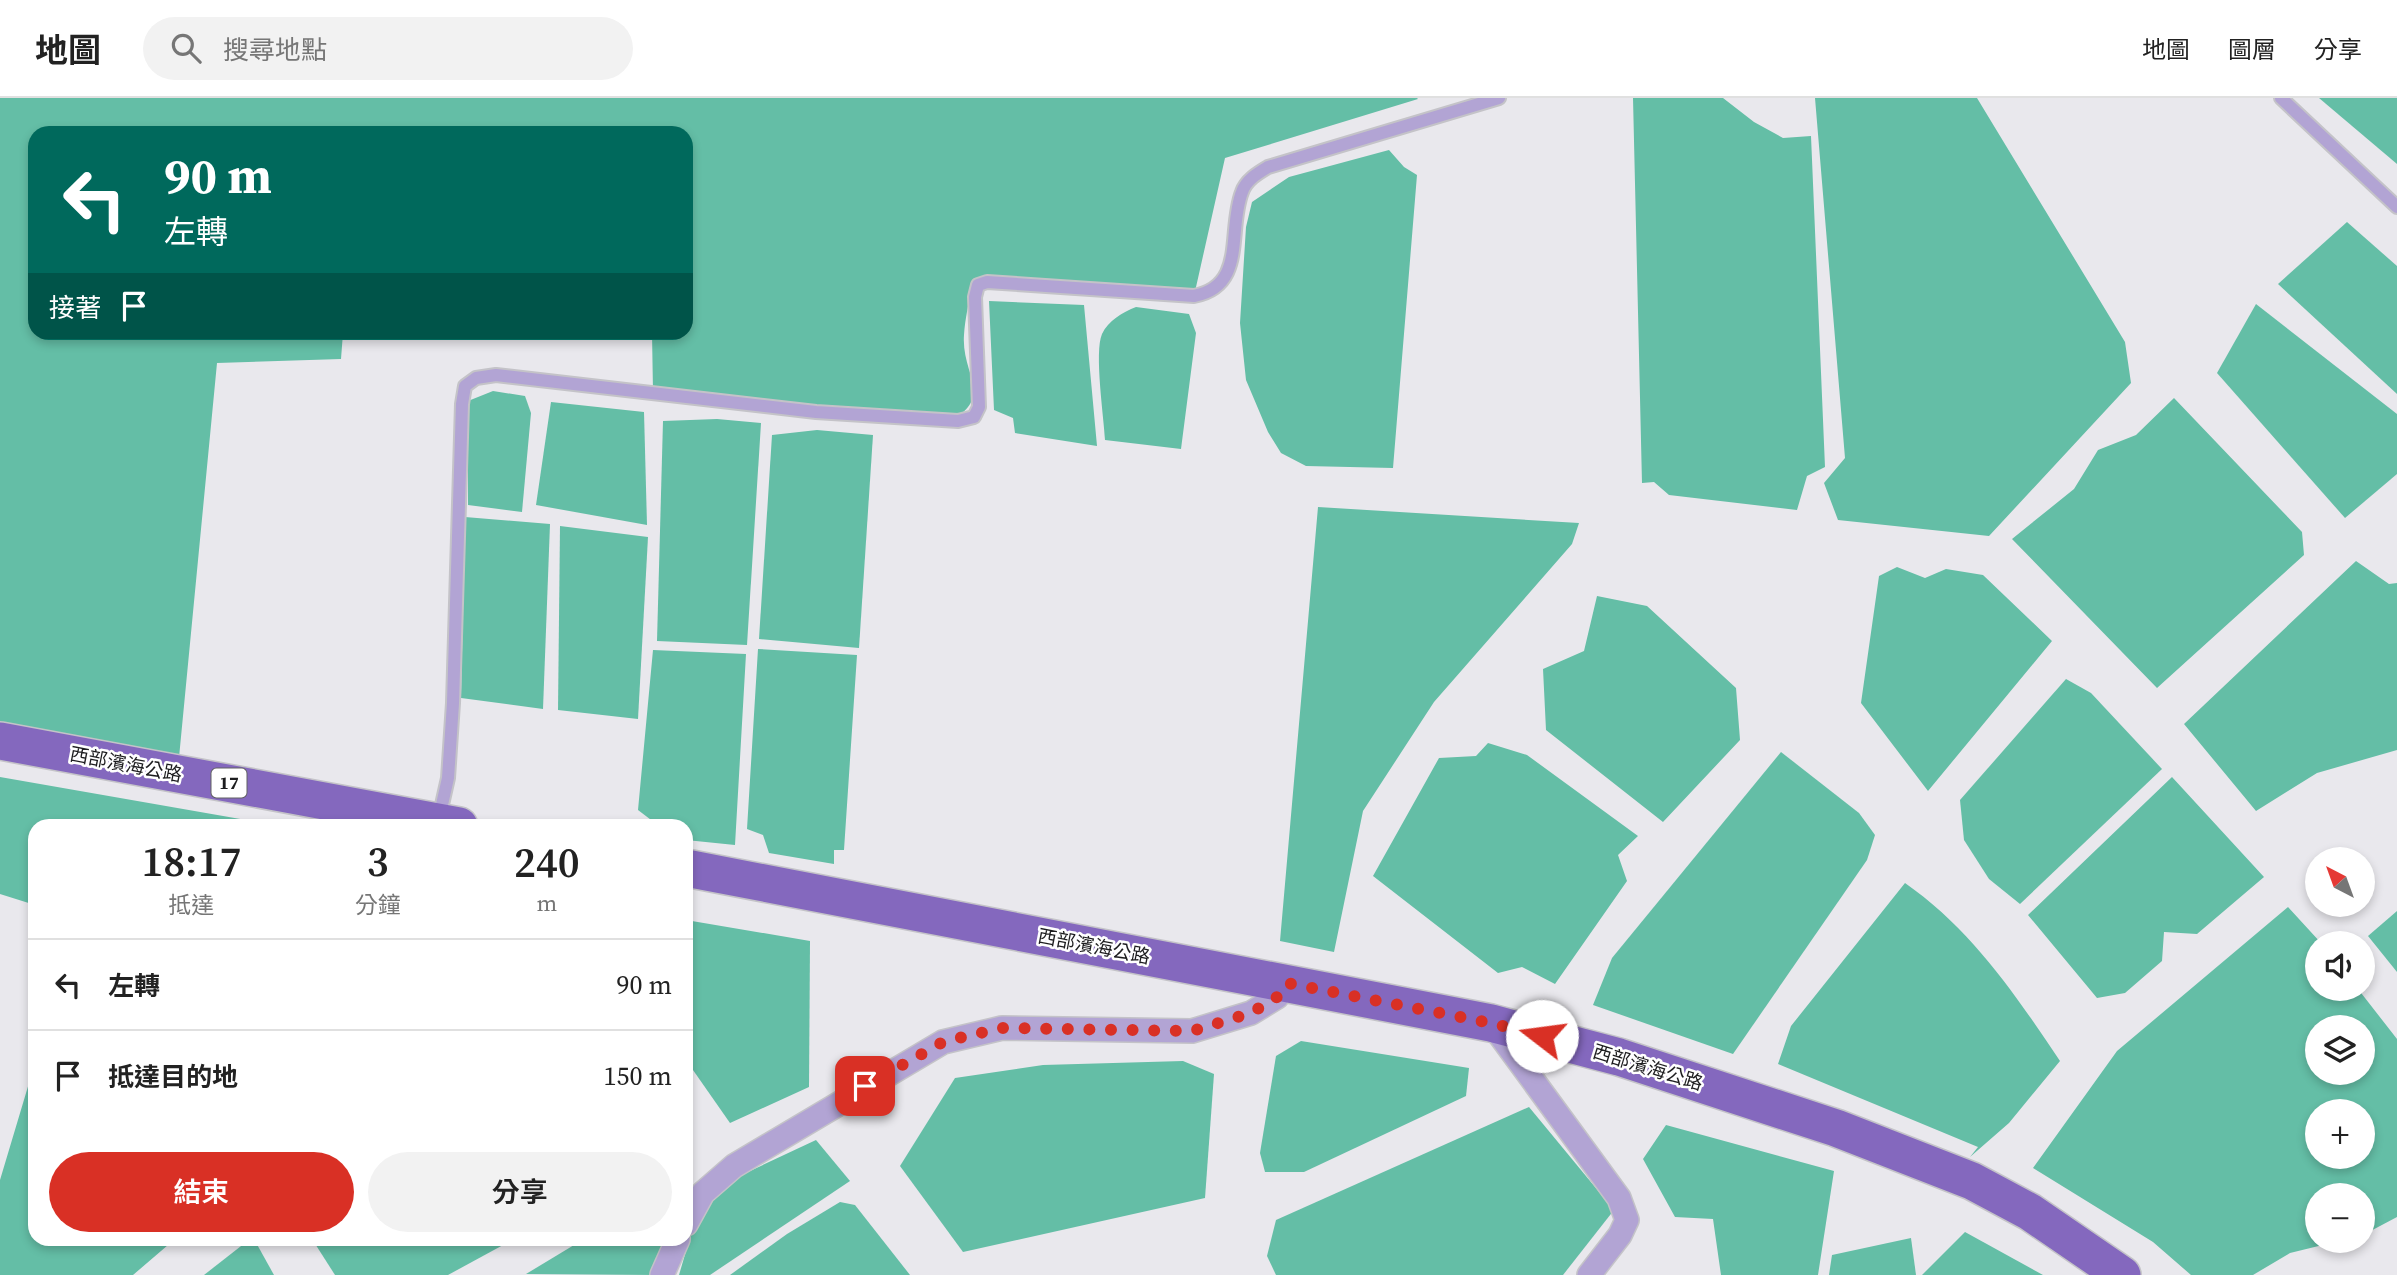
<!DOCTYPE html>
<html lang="zh-TW">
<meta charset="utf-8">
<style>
body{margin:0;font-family:"Source Serif 4","Noto Sans TC",serif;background:#f2f2f2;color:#222;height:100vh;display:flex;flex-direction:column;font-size:26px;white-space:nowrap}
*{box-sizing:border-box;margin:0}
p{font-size:23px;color:#767676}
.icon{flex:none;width:38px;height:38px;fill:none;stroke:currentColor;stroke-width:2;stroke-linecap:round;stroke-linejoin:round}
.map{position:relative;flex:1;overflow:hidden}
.side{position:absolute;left:28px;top:721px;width:665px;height:427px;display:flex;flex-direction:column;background:#fff;border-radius:21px;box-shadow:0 4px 10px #0003}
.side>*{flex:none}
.hud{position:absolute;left:28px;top:28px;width:665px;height:214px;border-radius:21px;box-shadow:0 4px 10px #0003;background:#00695c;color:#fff;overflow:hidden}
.needle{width:46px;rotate:319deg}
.buttons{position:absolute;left:2305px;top:749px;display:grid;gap:14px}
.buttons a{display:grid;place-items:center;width:70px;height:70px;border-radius:50%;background:#fff;box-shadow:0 4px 10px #0003;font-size:35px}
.pin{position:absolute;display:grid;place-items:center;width:60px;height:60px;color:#fff;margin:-30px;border-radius:14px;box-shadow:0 4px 10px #0006}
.me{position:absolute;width:77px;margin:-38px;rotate:285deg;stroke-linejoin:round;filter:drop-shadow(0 0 5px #0008)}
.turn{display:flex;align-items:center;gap:24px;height:147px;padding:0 21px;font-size:32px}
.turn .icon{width:91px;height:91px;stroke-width:2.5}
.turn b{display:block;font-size:49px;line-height:60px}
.then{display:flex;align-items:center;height:66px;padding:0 21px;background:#0003;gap:14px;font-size:26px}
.eta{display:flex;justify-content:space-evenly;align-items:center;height:119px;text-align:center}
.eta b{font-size:42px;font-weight:600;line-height:49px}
.button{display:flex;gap:14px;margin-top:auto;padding:14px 21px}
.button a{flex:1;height:80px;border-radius:42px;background:#d93025;color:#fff;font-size:28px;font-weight:600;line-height:80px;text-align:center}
.button a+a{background:#f2f2f2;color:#222}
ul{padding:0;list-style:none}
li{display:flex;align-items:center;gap:21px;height:91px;padding:0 21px;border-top:2px solid #e0e0e0}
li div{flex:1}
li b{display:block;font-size:26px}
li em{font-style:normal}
header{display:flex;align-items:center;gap:42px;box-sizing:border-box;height:98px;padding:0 35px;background:#fff;border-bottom:2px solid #e0e0e0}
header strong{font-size:33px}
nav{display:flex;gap:38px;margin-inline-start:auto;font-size:24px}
.search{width:490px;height:63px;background:#f2f2f2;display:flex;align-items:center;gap:18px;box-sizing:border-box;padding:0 24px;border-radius:38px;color:#767676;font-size:26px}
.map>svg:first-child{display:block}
.water{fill:#64bea6;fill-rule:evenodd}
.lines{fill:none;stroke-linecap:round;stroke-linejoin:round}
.lane-casing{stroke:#c4c3c8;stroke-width:16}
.street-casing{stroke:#c4c3c8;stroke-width:26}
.primary-casing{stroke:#c4c3c8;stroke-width:40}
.lane{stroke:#b2a4d4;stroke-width:12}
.street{stroke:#b2a4d4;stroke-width:23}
.primary{stroke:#8468be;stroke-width:37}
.route{stroke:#d93025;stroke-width:12;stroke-dasharray:0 21.6}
.labels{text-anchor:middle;stroke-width:5;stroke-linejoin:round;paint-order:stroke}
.shield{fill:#fff;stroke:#616162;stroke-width:2}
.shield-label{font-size:18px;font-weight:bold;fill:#1d1d1f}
.street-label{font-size:19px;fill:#1d1d1f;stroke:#fff}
</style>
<header>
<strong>地圖</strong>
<div class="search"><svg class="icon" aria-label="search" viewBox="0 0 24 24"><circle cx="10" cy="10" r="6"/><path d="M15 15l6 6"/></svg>搜尋地點</div>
<nav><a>地圖</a><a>圖層</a><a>分享</a></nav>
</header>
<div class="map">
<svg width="2397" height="1177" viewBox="0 0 2397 1177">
<rect width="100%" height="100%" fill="#e9e8ed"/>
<g class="water">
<path d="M0,0H1417L1418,1L1225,60L1194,198L972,188C969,204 965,221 964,237C961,279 997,298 946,326L653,294L652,235L686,234V35H35V234L343,235L341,261L217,265L178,670L0,629Z"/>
<path d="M1633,0H1723L1754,24L1783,40L1811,38L1825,369L1807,378L1797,412L1669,397L1654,384L1642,385Z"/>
<path d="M1815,0H1977L2125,244L2131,285L1989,438L1838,422L1824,385L1845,360Z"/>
<path d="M2319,0H2397V66Z"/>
<path d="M1389,52L1404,69L1417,77L1393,370L1306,368L1281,355L1268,334L1246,282L1240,225L1246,129L1252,104L1289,79Z"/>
<path d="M2347,124L2397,168V296L2278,186Z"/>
<path d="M989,203L1084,207L1097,348L1015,335L1013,320L994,312Z"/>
<path d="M2256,206L2397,316V376L2345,420L2217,275Z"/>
<path d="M1136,209L1189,216L1196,235L1181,351L1105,342C1104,320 1094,254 1102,236C1108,223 1123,214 1136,209Z"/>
<path d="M493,293L525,298L531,315L522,414L468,407V303Z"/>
<path d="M2174,300L2302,434L2304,457L2157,590L2012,441L2074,391L2098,352L2136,337Z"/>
<path d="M551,304L644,314L647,427L536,407Z"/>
<path d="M717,321L761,325L747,547L657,543L663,323Z"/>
<path d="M817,332L873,337L859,550L759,541L772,337Z"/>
<path d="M1318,409L1579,425L1572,446L1434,604L1363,713L1334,854L1280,843Z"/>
<path d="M465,419L550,426L543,611L461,600Z"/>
<path d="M560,428L648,439L638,621L558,612Z"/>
<path d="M2356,463L2389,486L2397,485V652L2317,675L2256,713L2184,626Z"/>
<path d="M1897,469L1925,480L1946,471L1983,477L2052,543L1928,693L1861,605L1879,478Z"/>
<path d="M1597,498L1647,508L1736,590L1740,642L1663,724L1546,632L1543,571L1584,553Z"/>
<path d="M758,551L857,557L844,752H834V766L769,755L763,737L747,731Z"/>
<path d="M653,552L746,556L735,747L686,742V728H659L638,712Z"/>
<path d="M2066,581L2091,595L2162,671L2020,806L1989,781L1964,742L1960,702Z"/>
<path d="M1488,645L1527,657L1638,738L1618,757L1627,783L1555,886L1522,869L1498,875L1373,778L1439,660L1476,658Z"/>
<path d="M1781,654L1859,715L1875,737L1867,762L1733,956L1593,907L1612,860Z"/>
<path d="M0,679L281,728H35V807L0,796Z"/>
<path d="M2172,679L2264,779L2197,836L2164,834L2162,863L2125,895L2097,900L2028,817Z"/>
<path d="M1905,785C1971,831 2015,896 2060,963L2009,1025L1970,1059L1978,1049L1778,966L1791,928Z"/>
<path d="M2288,809L2321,845H2317V891H2358L2397,941V1119L2363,1137L2362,1097H2317V1143H2339L2290,1155L2253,1177H2191L2153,1144L2033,1070L2117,953ZM2317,929H2362V975H2317ZM2317,1013H2362V1059H2317Z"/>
<path d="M2397,813V874L2368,838Z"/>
<path d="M686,822L810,843L809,989L730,1025L686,962Z"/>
<path d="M1301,943L1469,970L1466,998L1304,1074H1265L1260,1055L1276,958Z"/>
<path d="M1183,963L1214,976L1205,1100L963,1154L900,1068L955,980L1043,967Z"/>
<path d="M35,965V1141H175L133,1177H0V1082Z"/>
<path d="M1529,1009L1614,1112L1563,1177H1276L1267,1158L1276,1122Z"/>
<path d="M1666,1027L1834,1073L1818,1177H1721L1713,1121L1675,1119L1643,1061Z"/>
<path d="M816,1042L850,1083L710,1177H679L703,1095Z"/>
<path d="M840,1104L855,1107L910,1177H730L787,1136Z"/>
<path d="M1965,1134L2043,1177H1922Z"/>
<path d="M1911,1140L1916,1177H1829L1832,1157Z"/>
<path d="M250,1141H254L274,1177H204Z"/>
<path d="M312,1141H514L448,1177H335Z"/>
<path d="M584,1141H663L654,1177L526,1176Z"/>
</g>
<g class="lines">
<g class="lane-casing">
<g id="lane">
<path d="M2281,0L2397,109"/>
<path d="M439,720L448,680L453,605L462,306L465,288L476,280L496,277L816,314L958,323L974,319L979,309L975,199L978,187L987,184L1194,198C1247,188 1227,133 1242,94C1246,82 1258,75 1268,69L1499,0"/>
</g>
</g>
<g class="street-casing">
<g id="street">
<path d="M1491,925L1619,1100L1627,1122L1620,1137L1589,1177"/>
<path d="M686,1126L703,1095L734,1068L943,944L1002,930L1192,933L1251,915L1277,899L1287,885"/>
<path d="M662,1177L678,1141"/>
</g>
</g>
<g class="primary-casing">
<g id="primary">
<path d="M0,643L459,728"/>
<path d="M686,770L1491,925L1619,959L1836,1030L1972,1083L2030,1114L2122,1177"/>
</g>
</g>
<use href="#lane" class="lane"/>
<use href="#street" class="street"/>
<use href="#primary" class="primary"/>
</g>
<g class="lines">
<path class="route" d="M865,988L943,944L963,939L1002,930L1192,933L1251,915L1277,899L1287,885L1491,925L1542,938"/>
</g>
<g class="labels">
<rect class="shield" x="211.5" y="670.5" width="35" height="29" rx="5"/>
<g class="shield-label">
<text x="229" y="691">17</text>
</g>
<g class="street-label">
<text transform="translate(126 666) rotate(11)" y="7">西部濱海公路</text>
<text transform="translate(1094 848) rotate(11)" y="7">西部濱海公路</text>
<text transform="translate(1648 969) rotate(17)" y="7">西部濱海公路</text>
</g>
</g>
</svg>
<div class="buttons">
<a><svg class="needle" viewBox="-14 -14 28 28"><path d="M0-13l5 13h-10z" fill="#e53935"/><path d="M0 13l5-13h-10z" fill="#767676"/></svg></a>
<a><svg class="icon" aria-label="sound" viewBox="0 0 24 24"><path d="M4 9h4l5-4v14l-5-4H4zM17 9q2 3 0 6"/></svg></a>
<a><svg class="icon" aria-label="layers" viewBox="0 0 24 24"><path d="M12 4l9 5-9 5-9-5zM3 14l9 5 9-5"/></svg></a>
<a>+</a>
<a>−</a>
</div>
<div class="pin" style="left:865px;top:988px;background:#d93025"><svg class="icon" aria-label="arrive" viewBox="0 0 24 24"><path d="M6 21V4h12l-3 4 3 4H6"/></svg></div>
<svg class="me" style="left:1542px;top:938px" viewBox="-20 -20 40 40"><circle r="19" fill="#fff"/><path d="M0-13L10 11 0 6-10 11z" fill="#d93025"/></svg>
<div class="hud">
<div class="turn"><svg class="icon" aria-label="left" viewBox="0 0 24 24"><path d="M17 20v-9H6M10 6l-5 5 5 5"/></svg><div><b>90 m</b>左轉</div></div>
<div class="then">接著<svg class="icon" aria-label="arrive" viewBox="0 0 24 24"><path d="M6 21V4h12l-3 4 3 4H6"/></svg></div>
</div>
<section class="side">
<div class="eta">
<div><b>18:17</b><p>抵達</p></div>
<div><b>3</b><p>分鐘</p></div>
<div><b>240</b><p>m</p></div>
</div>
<ul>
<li><svg class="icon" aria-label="left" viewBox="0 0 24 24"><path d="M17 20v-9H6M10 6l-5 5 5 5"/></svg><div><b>左轉</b></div><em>90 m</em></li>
<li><svg class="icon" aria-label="arrive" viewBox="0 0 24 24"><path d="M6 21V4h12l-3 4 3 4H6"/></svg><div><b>抵達目的地</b></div><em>150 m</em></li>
</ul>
<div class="button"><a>結束</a><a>分享</a></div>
</section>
</div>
